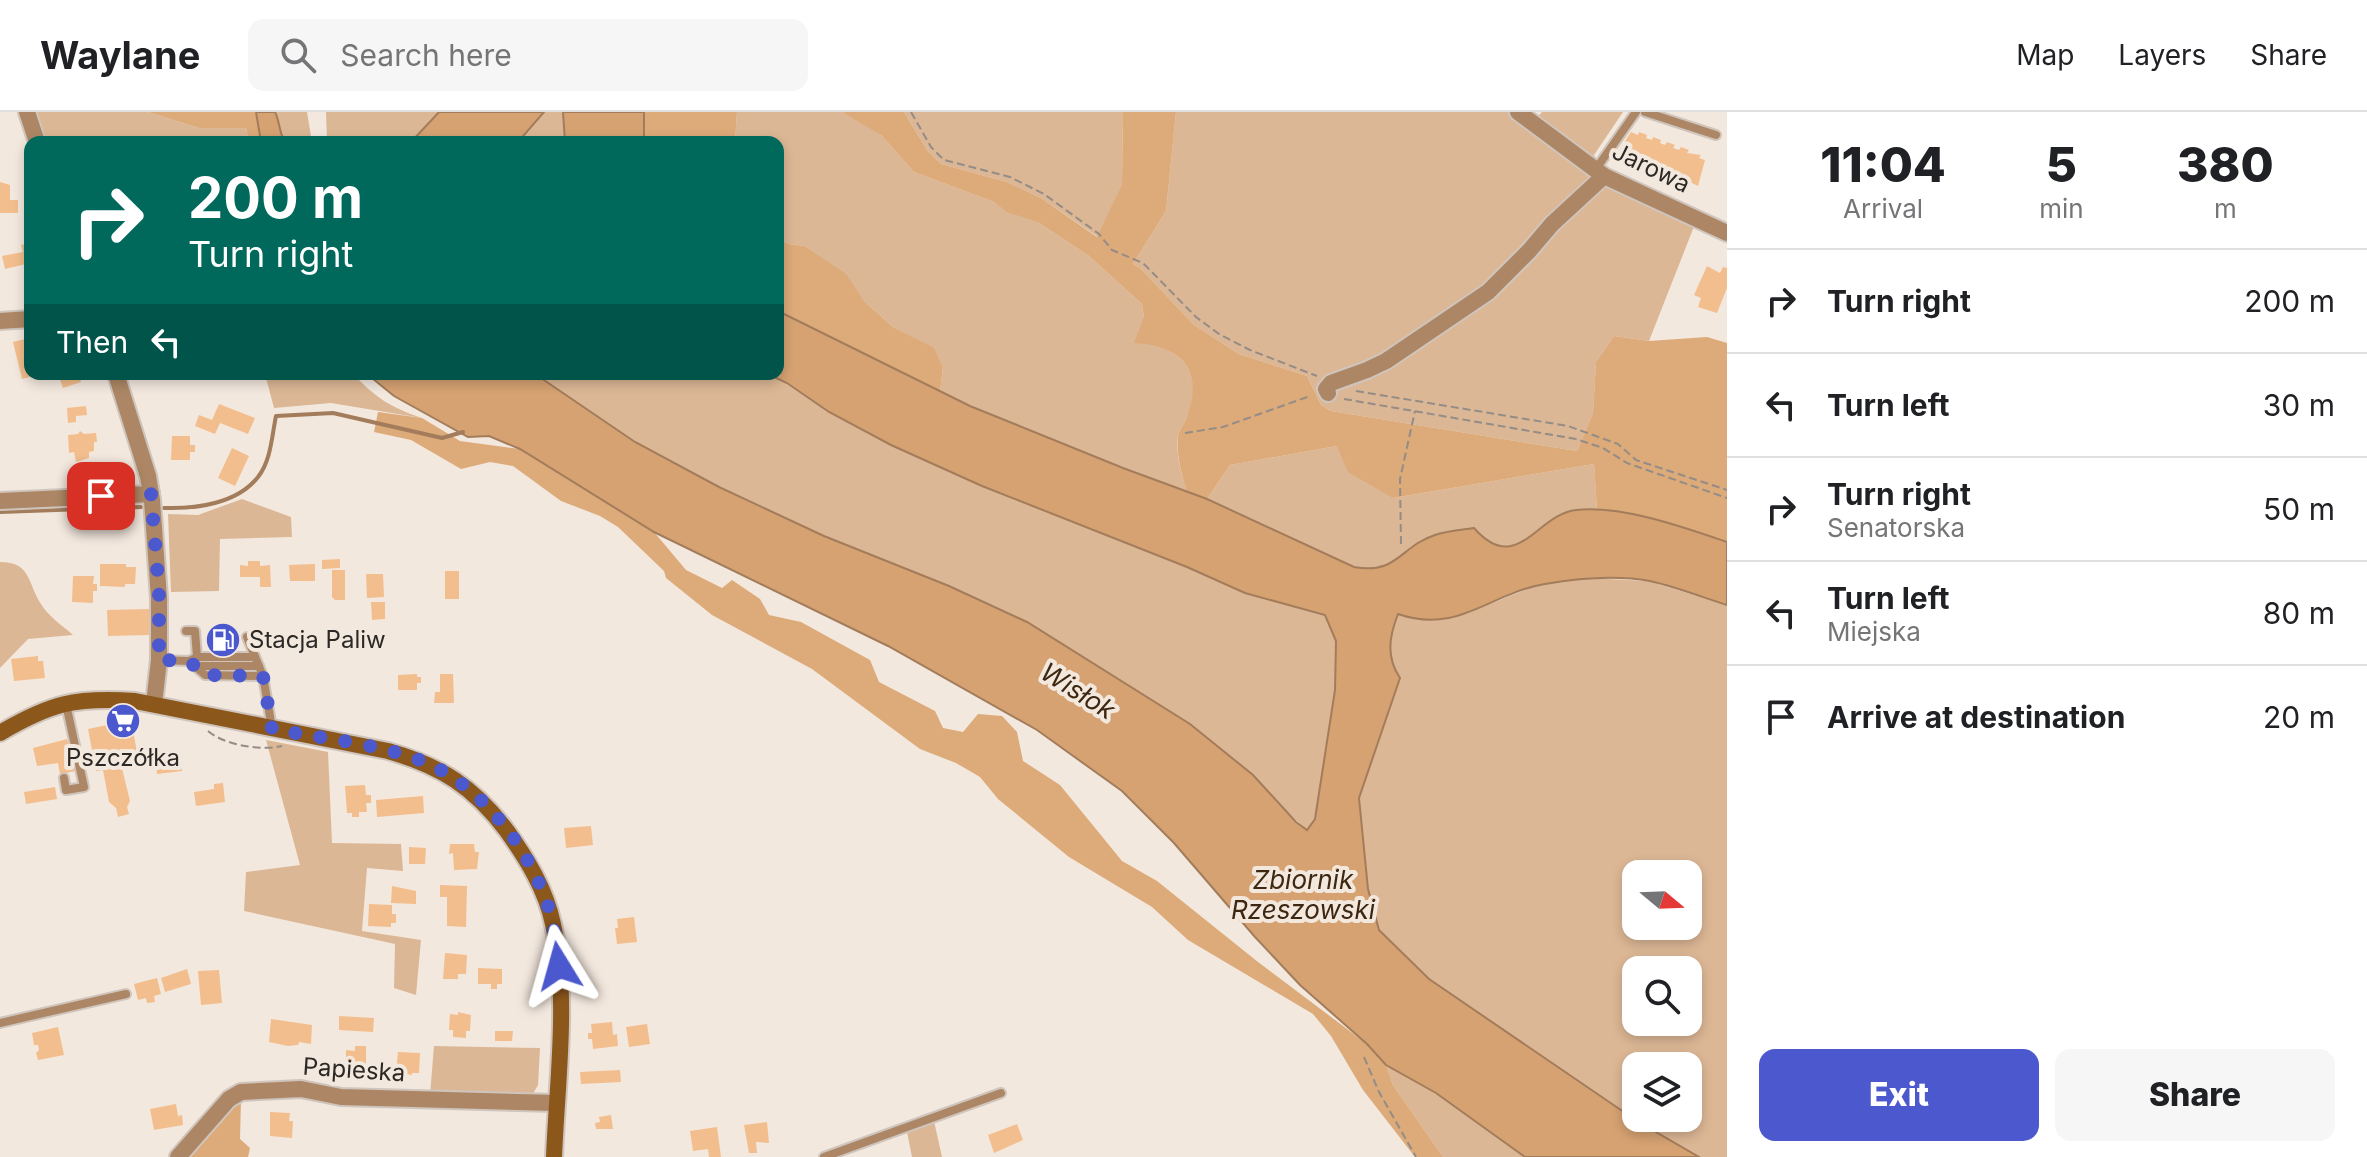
<!DOCTYPE html>
<meta charset="utf-8">
<style>
body{margin:0;font-family:Inter,sans-serif;background:#f6f6f6;color:#202124;height:100vh;display:flex;flex-direction:column;font-size:30px;white-space:nowrap}
*{box-sizing:border-box;margin:0}
p{font-size:26px;color:#757577}
.icon{flex:none;width:44px;height:44px;fill:none;stroke:currentColor;stroke-width:2;stroke-linecap:round;stroke-linejoin:round}
.map{position:relative;flex:1;overflow:hidden}
.side{display:flex;flex-direction:column;background:#fff;width:640px}
.side>*{flex:none}
.banner{position:absolute;left:24px;top:24px;width:760px;height:244px;border-radius:16px;box-shadow:0 4px 12px #0003;background:#00695c;color:#fff;overflow:hidden}
.needle{width:52px;rotate:109deg}
.fabs{position:absolute;left:1622px;top:748px;display:grid;gap:16px}
.fabs a{display:grid;place-items:center;width:80px;height:80px;border-radius:16px;background:#fff;box-shadow:0 4px 12px #0003;font-size:40px}
.pin{position:absolute;display:grid;place-items:center;width:68px;height:68px;color:#fff;margin:-34px;border-radius:16px;box-shadow:0 4px 12px #0006}
.me{position:absolute;width:88px;margin:-44px;rotate:352deg;stroke-linejoin:round;filter:drop-shadow(0 0 6px #0008)}
.turn{display:flex;align-items:center;gap:28px;height:168px;padding:0 32px;font-size:36px}
.turn .icon{width:104px;height:104px;stroke-width:2.5}
.turn b{display:block;font-size:56px;line-height:68px}
.then{display:flex;align-items:center;height:76px;padding:0 32px;background:#0003;gap:16px;font-size:30px}
.eta{display:flex;justify-content:space-evenly;align-items:center;height:136px;text-align:center}
.eta b{font-size:48px;font-weight:800;line-height:56px}
.action{display:flex;gap:16px;margin-top:auto;padding:16px 32px}
.action a{flex:1;height:92px;border-radius:16px;background:#4c58ce;color:#fff;font-size:32px;font-weight:800;line-height:92px;text-align:center}
.action a+a{background:#f6f6f6;color:#202124}
ul{padding:0;list-style:none}
li{display:flex;align-items:center;gap:24px;height:104px;padding:0 32px;border-top:2px solid #e0e0e0}
li div{flex:1}
li b{display:block;font-size:30px}
li em{font-style:normal}
header{display:flex;align-items:center;gap:48px;box-sizing:border-box;height:112px;padding:0 40px;background:#fff;border-bottom:2px solid #e0e0e0}
header strong{font-size:38px}
nav{display:flex;gap:44px;margin-inline-start:auto;font-size:28px}
.search{width:560px;height:72px;background:#f6f6f6;display:flex;align-items:center;gap:20px;box-sizing:border-box;padding:0 28px;border-radius:16px;color:#757577;font-size:30px}
main{display:flex;flex:1;min-height:0}
.map>svg:first-child{display:block}
.green{fill:#dcb795;fill-rule:evenodd}
.forest{fill:#ddaa79}
.water{fill:#d6a272;stroke:#a37d5b;stroke-width:2}
.lines{fill:none;stroke-linecap:round;stroke-linejoin:round}
.stream{stroke:#a37d5b;stroke-width:4}
.building{fill:#f3be8d}
.lane-casing{stroke:#cfc5bd;stroke-width:12}
.street-casing{stroke:#cfc5bd;stroke-width:20}
.secondary-casing{stroke:#cfc5bd;stroke-width:20}
.path{stroke:#948c86;stroke-width:2;stroke-dasharray:8 4;stroke-linecap:butt}
.lane{stroke:#ad8765;stroke-width:8}
.street{stroke:#ad8765;stroke-width:16}
.secondary{stroke:#8c571b;stroke-width:16}
.route{stroke:#4c58ce;stroke-width:14;stroke-dasharray:0 25.2}
.labels{text-anchor:middle;stroke-width:8;stroke-linejoin:round;paint-order:stroke}
.street-label{font-size:24px;fill:#2c2825;stroke:#f3e8de}
.poi-label{font-size:24px;fill:#2c2825;stroke:#f3e8de;text-anchor:start}
.water-label{font-size:26px;font-style:italic;fill:#3d2711;stroke:#f3e8de}
</style>
<header>
<strong>Waylane</strong>
<div class="search"><svg class="icon" aria-label="search" viewBox="0 0 24 24"><circle cx="10" cy="10" r="6"/><path d="M15 15l6 6"/></svg>Search here</div>
<nav><a>Map</a><a>Layers</a><a>Share</a></nav>
</header>
<main>
<div class="map">
<svg width="1727" height="1045" viewBox="0 0 1727 1045">
<rect width="100%" height="100%" fill="#f3e8de"/>
<g class="green">
<path d="M34,0H148L199,16H246L249,30H45Z"/>
<path d="M275,0H307L312,30H285C279,21 280,10 275,0Z"/>
<path d="M326,0H439L411,30H327Z"/>
<path d="M544,0H563L565,30H518Z"/>
<path d="M737,0H842L861,10L881,23L914,60L994,90L1007,99L1039,111L1089,144L1142,192L1144,205L1156,232C1190,246 1200,265 1189,301C1186,309 1180,316 1178,324C1175,341 1182,363 1187,380L1032,320L940,280L943,255L934,237L893,215L865,190L845,162L805,134L789,132L778,126V30H735Z"/>
<path d="M904,0H1123L1122,72L1098,125L1041,86L1007,70L941,52L927,38Z"/>
<path d="M1176,0H1526L1535,8L1542,0H1623L1594,43L1605,74L1695,112L1649,229L1614,224L1596,250L1593,301L1577,339L1331,299L1321,293L1307,264L1239,242L1194,213L1140,156L1133,152L1166,99Z"/>
<path d="M265,262H353C376,286 390,295 422,306L331,291L274,296Z"/>
<path d="M535,262H768L787,271L829,300L891,333L982,374L1187,455L1245,481L1325,502L1336,529L1335,578L1315,707L1307,718L1190,612L1027,510L949,474L824,424L719,375L635,330Z"/>
<path d="M1337,334L1393,386L1594,352L1597,398C1589,398 1579,396 1572,399C1534,411 1513,460 1474,416L1412,434L1398,449L1383,455L1367,458L1336,449L1207,387L1230,353Z"/>
<path d="M242,387L291,405L292,425L220,427L219,479L171,480L168,402L198,403Z"/>
<path d="M0,450C31,450 27,470 41,492C48,504 63,514 73,523L28,527L0,556Z"/>
<path d="M1589,466L1648,469L1727,493V1045H1699L1637,1009L1429,867L1379,818L1368,777L1359,686L1400,566C1385,545 1389,525 1398,502C1449,522 1492,486 1540,473C1555,469 1573,468 1589,466ZM1636,762H1688V814H1636ZM1636,858H1688V910H1636ZM1636,954H1688V1006H1636Z"/>
<path d="M266,628L328,640L332,731L401,732L403,759L367,756L362,819L421,828L416,883L394,876L395,832L244,799L246,760L300,753Z"/>
<path d="M434,934L540,936L538,973L531,985L430,983Z"/>
<path d="M1386,953L1436,981L1525,1045H1443L1393,973Z"/>
<path d="M934,1009L942,1045H912L907,1020Z"/>
</g>
<g class="forest">
<path d="M148,0H256L261,30H249L246,16H199Z"/>
<path d="M644,0H737L735,30H644Z"/>
<path d="M842,0H904L927,38L941,52L1007,70L1041,86L1097,125L1122,72L1123,0H1176L1166,99L1133,152L1140,156L1194,213L1239,242L1307,264L1321,293L1331,299L1577,339L1593,301L1596,250L1614,224L1649,229L1707,225L1727,231V430L1637,404L1597,398L1594,352L1393,386L1348,360L1337,334L1230,353L1207,387L1187,380C1182,363 1176,343 1178,325C1179,317 1186,310 1188,302C1204,256 1179,233 1134,231L1144,205L1142,192L1089,144L1039,111L1007,100L994,90L914,60L881,23Z"/>
<path d="M778,126L789,132L805,134L846,162L865,190L893,215L934,236L943,255L940,280L778,199Z"/>
<path d="M378,300L422,306L460,329L520,337L654,420L686,458L722,476L732,468L760,487L769,503L801,510L870,548L879,570L935,599L943,616L963,620L978,602L1002,604L1017,620L1023,649L1060,673L1122,749L1157,769L1258,850L1367,932L1386,953L1393,973L1443,1045H1415L1363,978L1331,924L1313,902L1188,828L1152,795L1069,745L998,687L980,665L956,651L920,637L812,557L712,503L666,466L664,459L618,415L600,404L561,389L513,354L490,350L461,357L411,328L374,320Z"/>
<path d="M241,987L240,1027L250,1036L248,1045H183L230,992Z"/>
</g>
<g class="water">
<path d="M256,0H275C280,10 279,21 285,30H261Z"/>
<path d="M439,0H544L518,30H411Z"/>
<path d="M563,0H644V30H565Z"/>
<path d="M778,199L970,294L1123,356L1207,387L1354,455C1398,463 1400,434 1435,423C1447,419 1462,418 1474,416C1517,465 1537,402 1576,398C1622,393 1683,415 1727,430V493C1702,485 1676,475 1650,469C1616,463 1579,466 1545,472C1490,481 1458,523 1398,502C1389,525 1386,545 1400,566L1359,686L1368,777L1379,818L1429,867L1637,1009L1699,1045H1525L1436,981L1386,953L1367,932L1300,873L1255,825L1174,731L1122,679L1037,618L888,534L654,420L520,337L489,324L468,325L394,284L367,262H535L635,330L719,375L824,424L949,474L1027,510L1190,612L1253,663L1296,710L1307,718L1315,707L1335,578L1336,529L1325,503L1245,481L1187,455L982,374L891,333L829,300L787,271L768,262H778Z"/>
</g>
<g class="lines">
<g class="stream">
<path d="M164,396C195,397 237,392 258,365C271,349 272,323 276,304L333,301L442,326L463,320"/>
<path d="M0,400L141,395"/>
</g>
</g>
<g class="building">
<path d="M1631,20L1638,23L1639,20L1647,23L1646,26L1652,28L1653,25L1661,28L1660,31L1665,33L1667,30L1675,33L1673,36L1679,38L1681,35L1689,38L1687,41L1701,43L1699,46L1705,48L1698,74L1680,65L1679,67L1669,64L1670,61L1666,60V62L1656,58V56L1642,53L1643,51L1639,50L1638,52L1616,43Z"/>
<path d="M0,70L10,73V88H18V101H0Z"/>
<path d="M30,131V151L5,157L2,144L23,140L21,133Z"/>
<path d="M1707,154L1720,161L1723,155L1727,156V176L1717,201L1698,195L1701,186L1694,183Z"/>
<path d="M29,226L30,262L37,263L22,267L13,230Z"/>
<path d="M58,262H79L81,270L63,276Z"/>
<path d="M219,292L255,306L248,322L220,311L215,322L195,314L199,303L212,308Z"/>
<path d="M86,294L87,303L76,304V310L68,311L67,296Z"/>
<path d="M80,319L84,322L96,321L97,330H94V339L89,340V346L76,350L74,340L69,341L68,323L78,322Z"/>
<path d="M172,324H190V333H195V340H190V348H171Z"/>
<path d="M232,336L249,344L235,374L218,366Z"/>
<path d="M340,447V456L322,457V448Z"/>
<path d="M248,449H260V454L270,453L271,475H260V465H240V453L248,454Z"/>
<path d="M100,452H126V455H136L135,472H125V475L100,474Z"/>
<path d="M315,452V469H290L289,453Z"/>
<path d="M332,458H345V488H335L332,485Z"/>
<rect x="445" y="459" width="14" height="28"/>
<path d="M366,462H383L384,485L367,486Z"/>
<path d="M73,464H94L93,472H97V479H93V491L72,490Z"/>
<path d="M371,490H385V507L372,508Z"/>
<path d="M149,497V523L108,524L107,498Z"/>
<path d="M239,522V533L217,537L214,533L208,534L207,523Z"/>
<path d="M38,544V549H43L45,566L14,569L11,547Z"/>
<path d="M417,562V565H421V571H417V578H398V563Z"/>
<path d="M440,562H453L454,591H434L435,580H440Z"/>
<path d="M131,608L137,640L119,644L130,689L127,695L129,702L118,705L116,696L109,690L103,658L96,659L88,617Z"/>
<path d="M67,627L76,659L60,662L58,651L37,654L33,636Z"/>
<path d="M180,640L182,659L157,662L155,643Z"/>
<path d="M223,671L225,690L196,694L194,680L214,677V672Z"/>
<path d="M365,673L366,683H371V691H366L367,700H359V705H352V701H347L345,674Z"/>
<path d="M55,675L57,687L26,692L24,680Z"/>
<path d="M423,684L424,701L377,705L376,688Z"/>
<path d="M591,714L593,733L566,736L564,716Z"/>
<path d="M450,732H474L475,740H479L477,757L454,758L453,741L449,742Z"/>
<path d="M409,735L426,736L425,752H409Z"/>
<path d="M440,773L467,774L466,815L447,814V785H440Z"/>
<path d="M392,774L416,779V792L391,791Z"/>
<path d="M369,792L392,793V802H396V811H391V815L368,814Z"/>
<path d="M634,805L637,830L617,832L615,816H618L617,807Z"/>
<path d="M445,841L467,843L466,862H458V867H443Z"/>
<path d="M478,856L502,857V872H497V877H491V872H478Z"/>
<path d="M187,857L191,872L165,880L161,866Z"/>
<path d="M219,858L222,891L201,893L198,859Z"/>
<path d="M157,866L161,882L154,884L155,890L147,891L146,886L138,888L134,872Z"/>
<path d="M458,900L471,903L470,919H466V926L453,925V918H449L450,902L458,903Z"/>
<path d="M339,904L374,906L373,920L339,918Z"/>
<path d="M271,907L312,913L311,932L299,930L298,933L288,934L269,930Z"/>
<path d="M612,910L613,923L617,922L618,934L593,937L592,927H588V921H592L591,912Z"/>
<path d="M647,912L650,932L629,935L626,915Z"/>
<path d="M58,915L64,943L38,948L36,941L39,938L38,933H34L32,921Z"/>
<path d="M495,919H513L512,929H495Z"/>
<path d="M355,934H366V965L346,964V938L355,939Z"/>
<path d="M398,940L420,941L419,961H412V963L396,960Z"/>
<path d="M620,958L621,970L581,972L580,960Z"/>
<path d="M176,992L178,1004L182,1003L183,1013L154,1018L150,997Z"/>
<path d="M270,1000L290,1001L289,1009H293L292,1026L270,1024Z"/>
<path d="M611,1003L613,1017H596L595,1011L600,1010L599,1005Z"/>
<path d="M767,1010L769,1031L756,1030L757,1041H749L744,1013Z"/>
<path d="M1017,1012L1023,1028L994,1041L988,1023Z"/>
<path d="M717,1015L721,1045H709L708,1037L693,1039L690,1019Z"/>
</g>
<g class="lines">
<g class="lane-casing">
<g id="lane">
<path d="M1645,0L1716,23"/>
<path d="M1596,57L1636,0"/>
<path d="M186,519H195L197,545"/>
<path d="M247,525L263,564L272,616"/>
<path d="M159,548L189,549L205,563L263,564"/>
<path d="M189,549L197,545H255"/>
<path d="M196,554H259"/>
<path d="M64,666L66,678L84,675L66,592"/>
<path d="M0,911L126,882"/>
<path d="M824,1045L1001,981"/>
</g>
</g>
<g class="street-casing">
<g id="street">
<path d="M27,0L37,30"/>
<path d="M1518,0L1604,64L1727,121"/>
<path d="M0,209L30,207"/>
<path d="M116,262L148,364L152,388L159,486V548L154,592"/>
<path d="M1328,281L1326,277L1331,271L1367,258L1386,249L1488,180L1529,139L1552,112L1604,64"/>
<path d="M0,389L151,382"/>
<path d="M178,1045L229,987L241,980L301,977L341,985L556,991"/>
</g>
</g>
<g class="secondary-casing">
<path id="secondary" d="M0,621C51,591 75,585 135,589L388,639C441,654 474,675 507,719C527,747 546,778 553,812C569,887 557,969 554,1045"/>
</g>
<g class="path">
<path d="M911,0L931,35L944,48L1010,65L1044,82L1099,122L1112,138L1143,151L1196,205L1219,222L1250,238L1317,264"/>
<path d="M1356,279L1568,314L1618,332L1636,348L1727,378"/>
<path d="M1344,287L1576,327L1603,336L1627,351L1727,386"/>
<path d="M1185,321L1223,315L1310,284"/>
<path d="M1401,432L1400,367L1415,299"/>
<path d="M208,619C224,633 261,639 282,634"/>
<path d="M1364,945L1379,980L1416,1045"/>
</g>
<use href="#lane" class="lane"/>
<use href="#street" class="street"/>
<use href="#secondary" class="secondary"/>
</g>
<g class="lines">
<path class="route" d="M101,384L151,382L159,479V548L189,549L205,563L263,564L272,617C319,626 380,632 422,649C481,673 528,734 548,794C554,813 556,833 559,854"/>
</g>
<defs>
<g id="fuel-disc" transform="scale(1.8)"><circle r="9.5" fill="#4c58ce" stroke="#f3e8de"/><path d="M-5.5-6h7V0h2V4h1.3V-2.5L3-4.5l.8-.8L6-3V5H2.5V1h-1V6h-7ZM-4.2-4.7v3.2H.2V-4.7Z" fill="#fff"/></g>
<g id="supermarket-disc" transform="scale(1.8)"><circle r="9.5" fill="#4c58ce" stroke="#f3e8de"/><path d="M-6-5.5h2.5l.6 2H6L4.5 2H-2.5L-4.4-4H-6ZM-1.5 3.2a1.3 1.3 0 1 0 .1 0ZM3 3.2a1.3 1.3 0 1 0 .1 0Z" fill="#fff"/></g>
</defs>
<g fill-rule="evenodd">
<use href="#fuel-disc" x="223" y="528"/>
<use href="#supermarket-disc" x="123" y="609"/>
</g>
<g class="labels">
<g class="street-label">
<text transform="translate(1651 56) rotate(26)" y="8">Jarowa</text>
<text transform="translate(354 958) rotate(4)" y="8">Papieska</text>
</g>
<g class="poi-label">
<text x="249" y="536">Stacja Paliw</text>
<text x="123" y="654" text-anchor="middle">Pszczółka</text>
</g>
<g class="water-label">
<text transform="translate(1078 579) rotate(32)" y="9">Wisłok</text>
<text x="1303" y="777">Zbiornik<tspan x="1303" dy="30">Rzeszowski</tspan></text>
</g>
</g>
</svg>
<div class="fabs">
<a><svg class="needle" viewBox="-14 -14 28 28"><path d="M0-13l5 13h-10z" fill="#e53935"/><path d="M0 13l5-13h-10z" fill="#757577"/></svg></a>
<a><svg class="icon" aria-label="search" viewBox="0 0 24 24"><circle cx="10" cy="10" r="6"/><path d="M15 15l6 6"/></svg></a>
<a><svg class="icon" aria-label="layers" viewBox="0 0 24 24"><path d="M12 4l9 5-9 5-9-5zM3 14l9 5 9-5"/></svg></a>
</div>
<div class="pin" style="left:101px;top:384px;background:#d93025"><svg class="icon" aria-label="arrive" viewBox="0 0 24 24"><path d="M6 21V4h12l-3 4 3 4H6"/></svg></div>
<svg class="me" style="left:559px;top:854px" viewBox="-20 -20 40 40"><path d="M0-17L14 15 0 8-14 15z" fill="#4c58ce" stroke="#fff" stroke-width="4"/></svg>
<div class="banner">
<div class="turn"><svg class="icon" aria-label="right" viewBox="0 0 24 24"><path d="M7 20v-9h11M14 6l5 5-5 5"/></svg><div><b>200 m</b>Turn right</div></div>
<div class="then">Then<svg class="icon" aria-label="left" viewBox="0 0 24 24"><path d="M17 20v-9H6M10 6l-5 5 5 5"/></svg></div>
</div>
</div>
<section class="side">
<div class="eta">
<div><b>11:04</b><p>Arrival</p></div>
<div><b>5</b><p>min</p></div>
<div><b>380</b><p>m</p></div>
</div>
<ul>
<li><svg class="icon" aria-label="right" viewBox="0 0 24 24"><path d="M7 20v-9h11M14 6l5 5-5 5"/></svg><div><b>Turn right</b></div><em>200 m</em></li>
<li><svg class="icon" aria-label="left" viewBox="0 0 24 24"><path d="M17 20v-9H6M10 6l-5 5 5 5"/></svg><div><b>Turn left</b></div><em>30 m</em></li>
<li><svg class="icon" aria-label="right" viewBox="0 0 24 24"><path d="M7 20v-9h11M14 6l5 5-5 5"/></svg><div><b>Turn right</b><p>Senatorska</p></div><em>50 m</em></li>
<li><svg class="icon" aria-label="left" viewBox="0 0 24 24"><path d="M17 20v-9H6M10 6l-5 5 5 5"/></svg><div><b>Turn left</b><p>Miejska</p></div><em>80 m</em></li>
<li><svg class="icon" aria-label="arrive" viewBox="0 0 24 24"><path d="M6 21V4h12l-3 4 3 4H6"/></svg><div><b>Arrive at destination</b></div><em>20 m</em></li>
</ul>
<div class="action"><a>Exit</a><a>Share</a></div>
</section>
</main>
